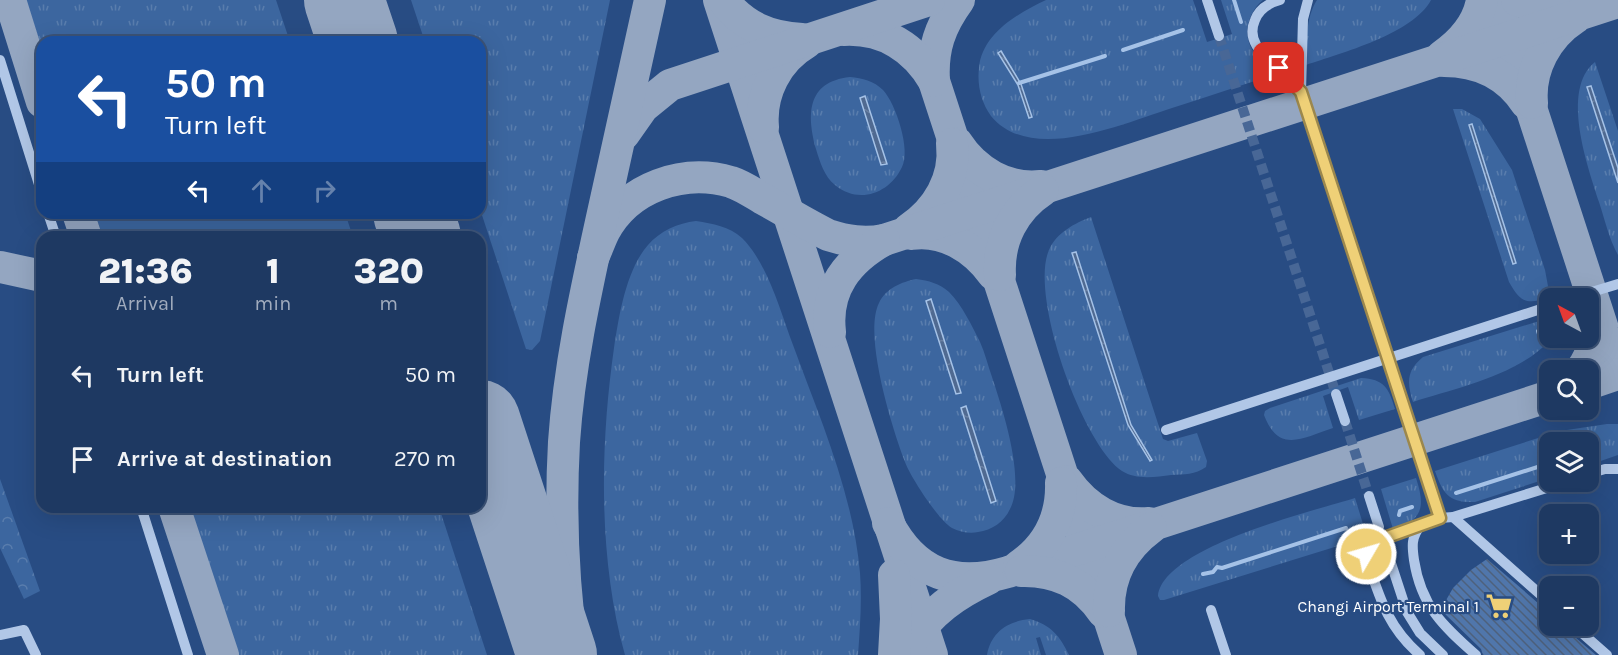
<!DOCTYPE html>
<meta charset="utf-8">
<style>
body{margin:0;font-family:Karla,sans-serif;background:#2b446b;color:#f1f3f6;height:100vh;display:flex;flex-direction:column;font-size:22px;white-space:nowrap}
*{box-sizing:border-box;margin:0}
p{font-size:20px;color:#a1acbe}
.icon{flex:none;width:33px;height:33px;fill:none;stroke:currentColor;stroke-width:2;stroke-linecap:round;stroke-linejoin:round}
.map{position:relative;flex:1;overflow:hidden}
.drawer{position:absolute;left:36px;top:231px;width:450px;height:282px;display:flex;flex-direction:column;background:#1e3962;border-radius:18px;box-shadow:0 6px 24px #0002,0 0 0 2px #3c5377}
.drawer>*{flex:none}
.banner{position:absolute;left:36px;top:36px;width:450px;height:183px;border-radius:18px;box-shadow:0 6px 24px #0002,0 0 0 2px #3c5377;background:#1a4fa0;color:#fff;overflow:hidden}
.needle{width:39px;rotate:319deg}
.fabs{position:absolute;left:1539px;top:288px;display:grid;gap:12px}
.fabs a{display:grid;place-items:center;width:60px;height:60px;border-radius:12px;background:#1e3962;box-shadow:0 6px 24px #0002,0 0 0 2px #3c5377;font-size:30px}
.pin{position:absolute;display:grid;place-items:center;width:51px;height:51px;color:#fff;margin:-26px;border-radius:12px;box-shadow:0 3px 9px #0006}
.me{position:absolute;width:66px;margin:-33px;rotate:52deg;stroke-linejoin:round;filter:drop-shadow(0 0 4px #0008)}
.turn{display:flex;align-items:center;gap:21px;height:126px;padding:0 30px;font-size:27px}
.turn .icon{width:78px;height:78px;stroke-width:2.5}
.turn b{display:block;font-size:42px;line-height:51px}
.lanes{display:flex;align-items:center;height:57px;padding:0 30px;background:#0003;justify-content:center;gap:30px;direction:ltr}
.lanes .off{opacity:.35}
.eta{display:flex;justify-content:space-evenly;align-items:center;height:102px;text-align:center}
.eta b{font-size:36px;font-weight:800;line-height:42px}
ul{padding:0;list-style:none}
li{display:flex;align-items:center;gap:18px;height:84px;padding:0 30px}
li div{flex:1}
li b{display:block;font-size:22px}
li em{font-style:normal}
.map>svg:first-child{display:block}
.grass{fill:url(#grass-tufts);fill-rule:evenodd}
.forest{fill:url(#forest-crowns)}
.water{fill:url(#water-ripples);stroke:#a5c2e7;stroke-width:1.5}
.lines{fill:none;stroke-linecap:round;stroke-linejoin:round}
.stream{stroke:#a5c2e7;stroke-width:4}
.taxiway{stroke:#94a6c1;stroke-width:32}
.runway{stroke:#94a6c1;stroke-width:80}
.building{fill:url(#building-back-hatch)}
.minor-tunnel{stroke:#486796;stroke-width:10;stroke-dasharray:10 5;stroke-linecap:butt}
.minor{stroke:#b1c7e7;stroke-width:10}
.route-casing{stroke:#9b874d;stroke-width:15}
.route{stroke:#efd077;stroke-width:10}
.labels{text-anchor:middle;stroke-width:4.5;stroke-linejoin:round;paint-order:stroke}
.poi-label{font-size:16px;fill:#fff;stroke:#284c83;text-anchor:end}
</style>
<div class="map">
<svg width="1618" height="655" viewBox="0 0 1618 655">
<defs>
<pattern id="grass-tufts" width="24" height="20" patternUnits="userSpaceOnUse" patternTransform="scale(1.5)"><rect width="24" height="20" fill="#3c669f"/><path d="M3 7l-1-3M5 7V3M7 7l1-3M15 17l-1-3M17 17v-4M19 17l1-3" fill="none" stroke="#597dad"/></pattern>
<pattern id="forest-crowns" width="20" height="18" patternUnits="userSpaceOnUse" patternTransform="scale(1.5)"><rect width="20" height="18" fill="#3c669f"/><path d="M2 6a3 3 0 1 1 6 0M12 15a3 3 0 1 1 6 0" fill="none" stroke="#597dad"/></pattern>
<pattern id="water-ripples" width="26" height="14" patternUnits="userSpaceOnUse" patternTransform="scale(1.5)"><rect width="26" height="14" fill="#506a91"/><path d="M2 4q2-2 4 0t4 0M15 11q2-2 4 0t4 0" fill="none" stroke="#6a80a2"/></pattern>
<pattern id="building-back-hatch" width="6" height="6" patternUnits="userSpaceOnUse" patternTransform="scale(1.5)"><rect width="6" height="6" fill="#5076ab"/><path d="M-1 5l2 2M0 0l6 6M5-1l2 2" fill="none" stroke="#4e617c"/></pattern>
</defs>
<rect width="100%" height="100%" fill="#284c83"/>
<g class="grass">
<path d="M26,0H276L290,42H42V49Z"/>
<path d="M411,0H610L540,341L532,350L526,349L480,209V42H425Z"/>
<path d="M1046,0H1193L1207,42L1232,34L1221,0H1263C1247,13 1241,38 1256,55C1262,62 1271,67 1277,74C1242,85 1207,97 1172,108C1124,123 1031,165 991,116C981,102 977,85 979,68C982,34 1018,13 1046,0ZM998,54L1021,84L1032,117L1029,118L1018,85Z"/>
<path d="M1317,0H1431C1413,34 1341,53 1306,65C1307,43 1305,19 1317,0Z"/>
<path d="M1595,62L1618,131V168L1591,86L1587,87L1618,183V255C1609,239 1605,220 1599,202C1588,167 1560,90 1595,62Z"/>
<path d="M850,77C862,78 874,81 883,90C896,104 911,150 902,167C890,193 859,205 835,185C824,176 820,162 816,149C807,115 806,82 850,77Z"/>
<path d="M1453,109H1462L1480,119L1512,170L1545,270L1550,297C1527,305 1521,303 1509,282ZM1469,124H1472L1516,262L1513,263Z"/>
<path d="M95,213H345L353,237H103Z"/>
<path d="M1091,217L1163,439L1168,441L1197,433L1207,461L1206,467C1195,475 1184,474 1171,475C1155,477 1136,480 1122,471C1082,444 1029,295 1049,250C1056,233 1075,223 1091,217ZM1076,252L1131,425L1152,459L1149,461L1128,425L1073,253Z"/>
<path d="M696,221C713,224 729,226 742,238C768,264 780,311 793,345C820,419 853,493 860,573C862,600 860,628 858,655H625C598,559 600,446 614,348C619,316 626,270 648,245C660,231 678,223 696,221Z"/>
<path d="M916,279C929,281 939,283 949,292C962,305 972,326 980,342C985,353 988,366 992,377C1002,408 1026,479 1010,509C1004,522 992,530 978,532C970,534 960,532 952,528C939,521 910,476 905,462C892,428 863,335 879,303C886,288 902,282 916,279Z"/>
<path d="M1549,318L1550,340C1519,375 1457,388 1413,402C1407,383 1406,371 1423,357Z"/>
<path d="M1361,378C1384,379 1389,388 1395,409L1359,420L1348,387L1323,396L1333,428C1302,438 1279,454 1264,415L1265,411L1270,408Z"/>
<path d="M1607,424H1618V455L1589,465L1588,442H1550L1549,478L1475,502C1449,503 1443,494 1435,471L1560,431Z"/>
<path d="M1416,478C1425,506 1424,520 1393,529L1381,489Z"/>
<path d="M1355,498L1367,537L1164,600H1160L1158,596C1163,547 1313,511 1355,498Z"/>
<path d="M188,507H439L487,655H236Z"/>
<path d="M1030,619C1051,625 1060,636 1069,655H1046L1040,637L1036,638L1041,655H987C991,632 1008,621 1030,619Z"/>
</g>
<path class="forest" d="M0,479L40,591L24,599L0,548Z"/>
<g class="water">
<path d="M1001,51L1021,84L1032,117L1029,118L1018,85L998,53Z"/>
<path d="M1591,86L1618,168V183L1587,87Z"/>
<path d="M865,96L887,164L881,165L860,98Z"/>
<path d="M1472,124L1516,263L1513,264L1469,125Z"/>
<path d="M1076,252L1131,425L1152,460L1150,461L1128,425L1072,253Z"/>
<path d="M931,299L961,393L956,394L926,301Z"/>
<path d="M966,406L996,501L991,503L961,408Z"/>
</g>
<g class="lines">
<g class="stream">
<path d="M1234,0L1241,22"/>
<path d="M1123,50L1183,30"/>
<path d="M1019,83L1105,56"/>
<path d="M1538,331L1539,334"/>
<path d="M1456,493L1550,463"/>
<path d="M1399,515L1400,511L1412,507"/>
<path d="M1203,574L1213,572L1217,567L1222,568L1346,528"/>
</g>
<g class="taxiway">
<path d="M10,0L42,102"/>
<path d="M719,0L932,655"/>
<path d="M723,0C744,27 769,37 802,39"/>
<path d="M959,0C940,26 932,49 934,81L1121,655"/>
<path d="M1496,0L1604,332L1618,354"/>
<path d="M1517,0L1545,11L1574,14"/>
<path d="M844,30C884,28 915,48 934,81"/>
<path d="M1442,56C1462,42 1478,24 1482,0"/>
<path d="M1444,61C1479,61 1507,74 1526,103"/>
<path d="M1532,103C1529,69 1547,36 1575,18"/>
<path d="M763,127C760,93 777,60 806,43"/>
<path d="M624,134L643,107L670,85L929,0"/>
<path d="M957,143C975,171 1007,190 1041,186"/>
<path d="M78,213L86,237"/>
<path d="M909,229C937,210 956,179 952,144"/>
<path d="M911,234C944,229 974,248 993,274"/>
<path d="M593,258C597,249 600,240 604,232C628,187 683,168 731,182C743,186 753,193 763,199C785,211 806,224 828,235C847,241 864,244 884,240L1618,2"/>
<path d="M0,267L42,276"/>
<path d="M1000,275C998,240 1014,209 1043,190"/>
<path d="M830,332C825,289 848,260 884,240"/>
<path d="M1581,370C1594,353 1597,333 1596,312"/>
<path d="M1588,384L1618,374"/>
<path d="M1067,481C1086,508 1115,526 1149,523"/>
<path d="M174,507L223,655"/>
<path d="M888,523C915,574 954,588 1008,572L1550,396"/>
<path d="M1019,566C1048,546 1062,517 1061,483"/>
<path d="M1021,571C1056,570 1083,583 1103,612"/>
<path d="M1109,611C1108,576 1124,548 1151,528"/>
<path d="M911,642C930,612 956,594 988,579"/>
<path d="M573,655C563,584 560,514 564,442C569,368 585,295 601,222C617,148 633,74 650,0"/>
<path d="M894,655L896,619L894,575"/>
</g>
<g class="runway">
<path d="M344,0L358,42"/>
<path d="M413,213L421,237"/>
<path d="M480,420L557,655"/>
</g>
</g>
<path class="building" d="M1487,559L1545,609L1550,610V626H1567L1569,632L1596,655H1483L1481,649L1444,613L1451,608L1445,602L1453,588L1471,570Z"/>
<g class="lines">
<g class="minor-tunnel">
<path d="M1219,36L1336,394"/>
<path d="M1345,421L1369,496"/>
</g>
<g class="minor">
<path d="M1207,0L1219,36"/>
<path d="M1280,0C1269,3 1259,9 1255,20C1244,45 1270,59 1285,74C1291,79 1296,86 1301,92"/>
<path d="M1308,0L1303,19L1301,92L1440,518"/>
<path d="M0,60L42,194"/>
<path d="M48,213L56,237"/>
<path d="M1572,298L1618,284"/>
<path d="M1336,394L1345,421"/>
<path d="M1166,430L1550,306"/>
<path d="M1588,474L1605,469H1618"/>
<path d="M1369,496L1379,527"/>
<path d="M141,507L188,655"/>
<path d="M1453,517L1550,603"/>
<path d="M1421,525C1411,537 1412,546 1414,560C1421,606 1443,626 1476,655"/>
<path d="M1387,551L1407,612L1420,633L1443,655"/>
<path d="M1211,610L1226,655"/>
<path d="M1574,626L1607,655"/>
<path d="M0,635L24,630L36,655"/>
<path d="M1420,655C1388,627 1380,599 1367,560L1366,554L1371,544L1440,518L1453,517L1566,482"/>
</g>
</g>
<g class="lines">
<g class="route-casing">
<path id="route" d="M1279,68L1301,92L1440,518L1376,541L1368,548L1366,554"/>
</g>
<use href="#route" class="route"/>
</g>
<defs>
<g id="supermarket-bare" transform="scale(2.07)"><path d="M-6-5.5h2.5l.6 2H6L4.5 2H-2.5L-4.4-4H-6ZM-1.5 3.2a1.3 1.3 0 1 0 .1 0ZM3 3.2a1.3 1.3 0 1 0 .1 0Z" fill="#efd077" stroke="#284c83" stroke-width="2.5" paint-order="stroke"/></g>
</defs>
<g fill-rule="evenodd">
<use href="#supermarket-bare" x="1499" y="606"/>
</g>
<g class="labels">
<g class="poi-label">
<text x="1479" y="612">Changi Airport Terminal 1</text>
</g>
</g>
</svg>
<div class="fabs">
<a><svg class="needle" viewBox="-14 -14 28 28"><path d="M0-13l5 13h-10z" fill="#e53935"/><path d="M0 13l5-13h-10z" fill="#a1acbe"/></svg></a>
<a><svg class="icon" aria-label="search" viewBox="0 0 24 24"><circle cx="10" cy="10" r="6"/><path d="M15 15l6 6"/></svg></a>
<a><svg class="icon" aria-label="layers" viewBox="0 0 24 24"><path d="M12 4l9 5-9 5-9-5zM3 14l9 5 9-5"/></svg></a>
<a>+</a>
<a>−</a>
</div>
<div class="pin" style="left:1279px;top:68px;background:#d93025"><svg class="icon" aria-label="arrive" viewBox="0 0 24 24"><path d="M6 21V4h12l-3 4 3 4H6"/></svg></div>
<svg class="me" style="left:1366px;top:554px" viewBox="-20 -20 40 40"><circle r="17" fill="#efd077" stroke="#fff" stroke-width="3"/><path d="M0-11L8 9 0 5-8 9z" fill="#fff"/></svg>
<div class="banner">
<div class="turn"><svg class="icon" aria-label="left" viewBox="0 0 24 24"><path d="M17 20v-9H6M10 6l-5 5 5 5"/></svg><div><b>50 m</b>Turn left</div></div>
<div class="lanes"><svg class="icon" aria-label="left" viewBox="0 0 24 24"><path d="M17 20v-9H6M10 6l-5 5 5 5"/></svg><svg class="icon off" aria-label="ahead" viewBox="0 0 24 24"><path d="M12 20V5M6 11l6-6 6 6"/></svg><svg class="icon off" aria-label="right" viewBox="0 0 24 24"><path d="M7 20v-9h11M14 6l5 5-5 5"/></svg></div>
</div>
<section class="drawer">
<div class="eta">
<div><b>21:36</b><p>Arrival</p></div>
<div><b>1</b><p>min</p></div>
<div><b>320</b><p>m</p></div>
</div>
<ul>
<li><svg class="icon" aria-label="left" viewBox="0 0 24 24"><path d="M17 20v-9H6M10 6l-5 5 5 5"/></svg><div><b>Turn left</b></div><em>50 m</em></li>
<li><svg class="icon" aria-label="arrive" viewBox="0 0 24 24"><path d="M6 21V4h12l-3 4 3 4H6"/></svg><div><b>Arrive at destination</b></div><em>270 m</em></li>
</ul>
</section>
</div>
